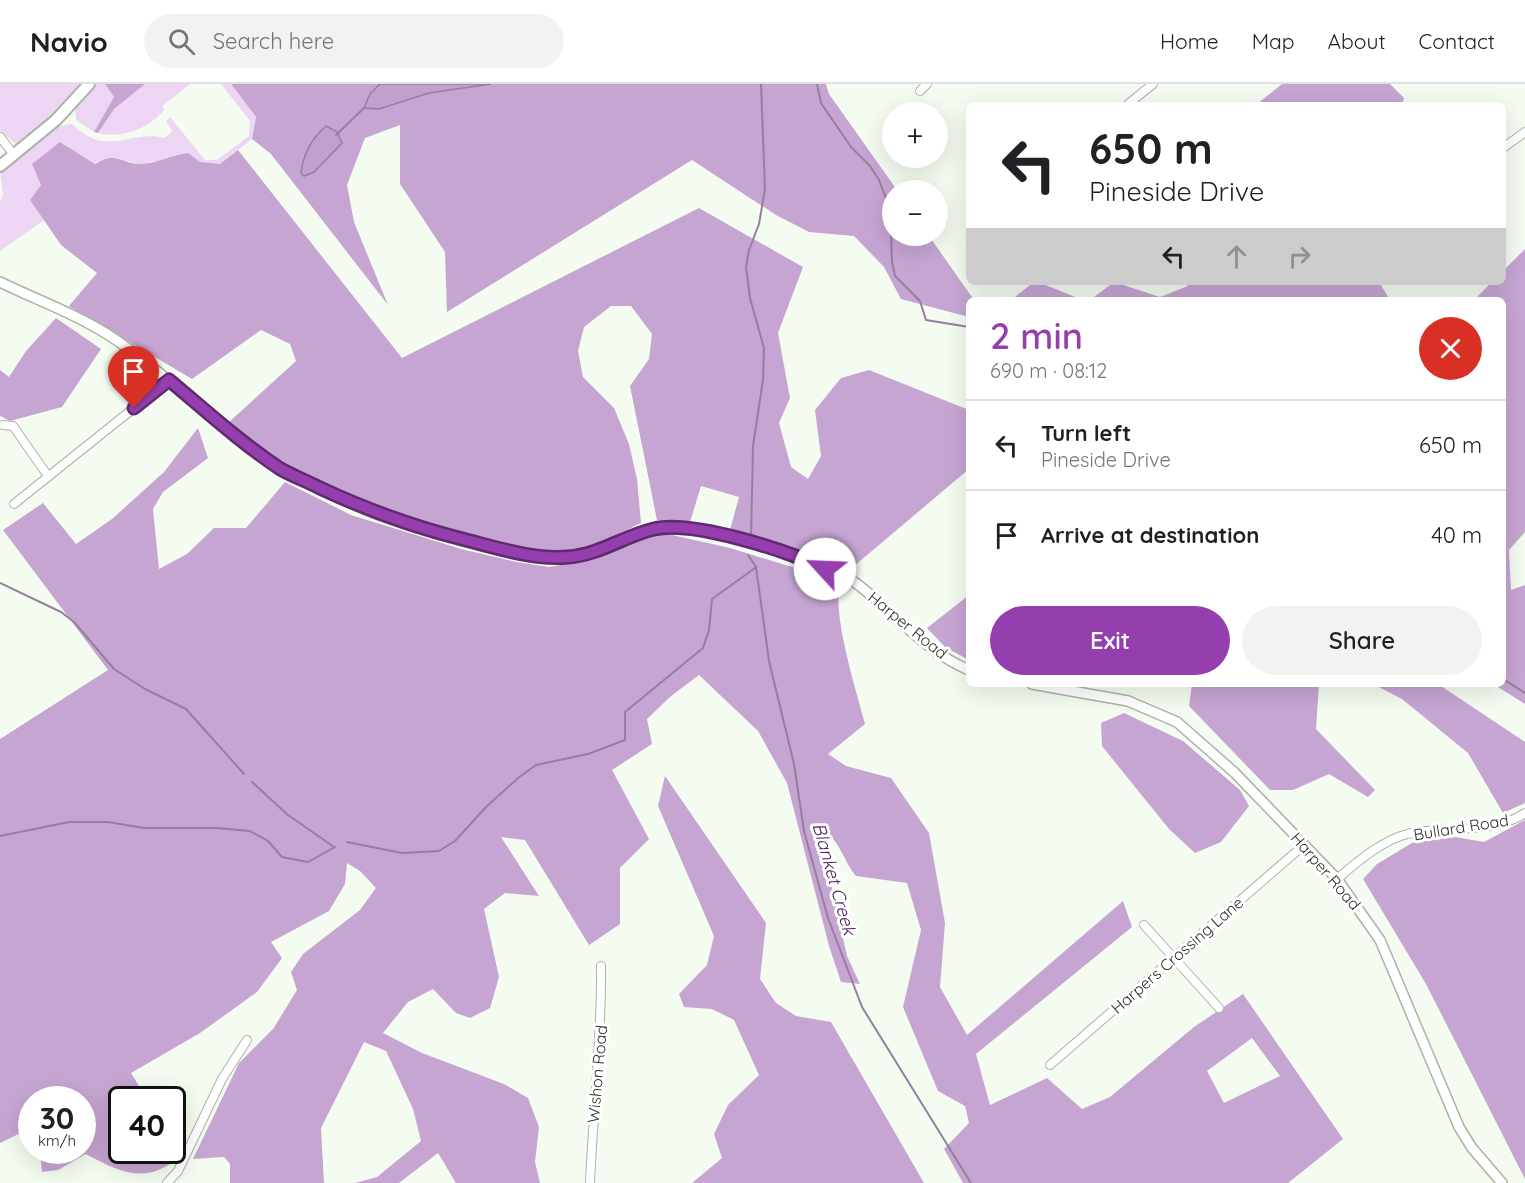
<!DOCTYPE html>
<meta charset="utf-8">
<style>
body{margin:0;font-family:Quicksand,sans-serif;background:#f2f2f2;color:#202124;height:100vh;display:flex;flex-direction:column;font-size:22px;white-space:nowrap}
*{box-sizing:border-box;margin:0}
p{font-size:20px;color:#757577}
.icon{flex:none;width:33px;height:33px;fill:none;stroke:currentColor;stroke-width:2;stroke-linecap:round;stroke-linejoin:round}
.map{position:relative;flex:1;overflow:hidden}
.side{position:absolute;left:966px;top:213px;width:540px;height:390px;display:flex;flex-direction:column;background:#fff;border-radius:9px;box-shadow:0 6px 24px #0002}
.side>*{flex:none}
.hud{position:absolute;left:966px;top:18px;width:540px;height:183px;border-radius:9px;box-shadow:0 6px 24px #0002;background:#fff;color:#202124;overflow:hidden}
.fabs{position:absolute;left:882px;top:18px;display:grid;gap:12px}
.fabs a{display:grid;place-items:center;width:66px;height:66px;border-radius:50%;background:#fff;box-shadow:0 6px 24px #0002;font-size:30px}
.speed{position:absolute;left:18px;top:1002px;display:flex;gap:12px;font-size:30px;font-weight:700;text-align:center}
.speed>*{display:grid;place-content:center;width:78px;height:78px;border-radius:50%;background:#fff;box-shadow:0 6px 24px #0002;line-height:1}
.speed small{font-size:15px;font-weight:400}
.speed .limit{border:3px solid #111;border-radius:9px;background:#fff;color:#111}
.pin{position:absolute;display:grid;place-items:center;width:51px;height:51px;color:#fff;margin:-62px -26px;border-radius:50% 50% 50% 0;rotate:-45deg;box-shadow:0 0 6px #0007}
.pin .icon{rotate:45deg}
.me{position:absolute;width:66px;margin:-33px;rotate:295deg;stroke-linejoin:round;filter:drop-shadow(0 0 4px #0008)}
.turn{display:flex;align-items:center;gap:21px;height:126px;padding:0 24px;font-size:27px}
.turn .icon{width:78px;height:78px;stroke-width:2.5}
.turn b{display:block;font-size:42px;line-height:51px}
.lanes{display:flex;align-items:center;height:57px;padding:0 24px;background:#0003;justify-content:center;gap:30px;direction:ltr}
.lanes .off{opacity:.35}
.round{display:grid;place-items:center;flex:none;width:63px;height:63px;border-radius:32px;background:#f2f2f2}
.summary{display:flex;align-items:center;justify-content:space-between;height:102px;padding:0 24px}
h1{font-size:36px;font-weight:600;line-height:45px;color:#943fad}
.action{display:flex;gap:12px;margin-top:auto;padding:12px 24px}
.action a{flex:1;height:69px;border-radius:36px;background:#943fad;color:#fff;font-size:24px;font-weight:600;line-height:69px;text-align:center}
.action a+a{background:#f2f2f2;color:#202124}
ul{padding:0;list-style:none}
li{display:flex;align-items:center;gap:18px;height:90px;padding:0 24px;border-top:2px solid #e0e0e0}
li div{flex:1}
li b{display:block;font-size:22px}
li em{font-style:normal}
header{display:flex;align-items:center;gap:36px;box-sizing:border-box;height:84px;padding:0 30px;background:#fff;border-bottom:2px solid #e0e0e0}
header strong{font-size:28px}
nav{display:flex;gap:33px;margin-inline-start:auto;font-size:21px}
.search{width:420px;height:54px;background:#f2f2f2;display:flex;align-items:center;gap:15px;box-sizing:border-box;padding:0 21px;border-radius:33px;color:#757577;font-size:22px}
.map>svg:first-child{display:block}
.green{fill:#ecd6f3}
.forest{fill:#c6a5d2;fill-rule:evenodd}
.water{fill:#c1a0cd;stroke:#957f9d;stroke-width:1.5}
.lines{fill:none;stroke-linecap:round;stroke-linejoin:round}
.stream{stroke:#957f9d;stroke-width:2}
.minor-casing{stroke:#abb3a8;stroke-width:10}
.tertiary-casing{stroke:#abb3a8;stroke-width:12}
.secondary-casing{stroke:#abb3a8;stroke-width:14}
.minor{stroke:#fff;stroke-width:8}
.tertiary{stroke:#fff;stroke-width:9}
.secondary{stroke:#fff;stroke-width:10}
.route-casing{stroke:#602970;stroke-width:15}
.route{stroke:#943fad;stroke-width:10}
.labels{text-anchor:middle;stroke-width:6;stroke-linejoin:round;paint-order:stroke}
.street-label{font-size:16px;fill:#2e312c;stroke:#fff}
.water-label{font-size:18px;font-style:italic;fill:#4d245a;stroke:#fff}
</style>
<header>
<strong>Navio</strong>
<div class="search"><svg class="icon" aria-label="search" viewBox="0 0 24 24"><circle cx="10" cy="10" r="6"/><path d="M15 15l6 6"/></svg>Search here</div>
<nav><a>Home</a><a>Map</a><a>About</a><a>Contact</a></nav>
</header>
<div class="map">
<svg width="1525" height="1099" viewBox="0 0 1525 1099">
<rect width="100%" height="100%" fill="#f4fcf1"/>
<g class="green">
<path d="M0,0H84L52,34L17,61L0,47Z"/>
<path d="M94,0H105L114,13L94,48L76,36L75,24Z"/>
<path d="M145,0H190L162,22L164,26C148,45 122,55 98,49L114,25Z"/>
<path d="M221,0H231L256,33L252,55L220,80L152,77L143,81L117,74L99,77L41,101L30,116L44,136L0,167V118L3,111L0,87L55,43L72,40C107,75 130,45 165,54L172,47L166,37L170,33L205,76H217L249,52L250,37Z"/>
</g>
<g class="forest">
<path d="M105,0H145L114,25L98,49L94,48L114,13Z"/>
<path d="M231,0H380L370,10L364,24L379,25L429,9L491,0H826L829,10L897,106H892V152H929L974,216H969V233L901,215L884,183L854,152L809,148L776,131L692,76L447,228L445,168L400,100V41L365,54L347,101L354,138L388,221L271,70L252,55L256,33Z"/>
<path d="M1282,0H1390L1404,14L1402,21H1256Z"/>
<path d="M60,58L95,80C117,66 124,81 141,80C154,80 173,71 188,69L200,78L220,80L238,66L402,274L699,124L803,183L778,249L790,314L779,339L791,383L808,395L821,372L815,326L841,294L869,286L969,326V385L847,488C810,468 769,461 730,446L739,413L701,402L690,438L657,436L630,302L649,275L652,250L631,222H611L584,243L578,267L583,293L614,324L629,360L637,395L641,439C622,448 581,471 560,470C538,469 514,461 493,457C394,434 307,403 228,339L296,277L290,260L261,246L192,295L69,222L97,189L61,161L30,116L41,101L32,80Z"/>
<path d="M1525,165V448L1509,466L1511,506L1525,501V620L1493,600H1503V216H1474L1492,198H1503V187Z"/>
<path d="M1034,198H1038L1083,216H1011Z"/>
<path d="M1114,198L1160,213L1188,202L1185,198H1379L1390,216H1090Z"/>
<path d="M56,234L101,265L62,323L10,337L0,332V286L9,293L26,267Z"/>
<path d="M198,344L208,374L163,408L153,425L159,485L187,470L214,444H246L285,398L351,431L461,465L517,478L549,483L592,476L631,458L663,449L730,464L841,498C830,525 857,609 865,640L828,670L846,682L891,694L929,749L945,839L940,903L967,951L1123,817L1132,843L976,970L990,1021L1047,994L1082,1025L1110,1013L1194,943L1243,910L1343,1055L1288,1099H963L944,1065L969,1039L965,1022L938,1007L903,923L921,846L907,799L856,792C843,776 840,757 824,747L823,765L847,872L860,900L841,898L829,862L787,699L758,647L699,591L671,612L647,635L652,660L612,686L649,755L620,784V840L589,861L525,756L501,753L539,812L505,809L484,825L499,893L490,924L470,934L456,929L433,905L408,918L383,949L422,969L504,1000L528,1014L539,1043L535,1078L540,1099H456L438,1069L399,1099H355L377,1093L421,1057L413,1025L386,967L364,958L321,1044L324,1099H230V1080L224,1073L193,1075L239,979L273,945L297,906L291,888L303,870L360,826L376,804L360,787L347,779L345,800L329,827L271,858L282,874L257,908L200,949L131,989L147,1015L122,1016V1066H172L173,1060L180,1072C150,1099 125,1092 86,1070L58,1086L42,1088L40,1067L82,1066V1016H32L31,1044L0,1059V655L108,586L3,446L43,419L76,460L112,435L164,388ZM1252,954L1280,992L1224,1019L1207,987Z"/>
<path d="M969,511V576L945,563L927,544Z"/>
<path d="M1192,600H1319L1316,645L1375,706L1368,713L1329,690L1293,706H1270L1189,622Z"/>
<path d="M1373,600H1438L1525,658V719L1503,729L1468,669L1402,615Z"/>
<path d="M1124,629L1183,657L1240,706L1249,722L1221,758L1195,769L1169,745L1102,662L1101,639Z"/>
<path d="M665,692L766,839L760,895L776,919L796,932L831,938L924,1099H692L722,1074L714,1050L728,1021L759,991L734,936L712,925L684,923L679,910L707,881L714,852L658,722Z"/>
<path d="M1525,736V1095L1426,900L1363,795L1377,780L1412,759L1455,753L1484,758Z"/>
</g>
<g class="water">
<path d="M380,0H491L429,9L379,25L364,24L370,10Z"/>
<path d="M326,42L337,48L342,59L314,88L304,92L301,89C303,71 312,54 326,42Z"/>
</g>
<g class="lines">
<g class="stream">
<path d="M817,0L821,19L851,63L870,82L879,96L890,125L892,178L895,192L920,217L926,236L969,243"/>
<path d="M336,51L364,24"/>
<path d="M751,455L753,362L763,296L764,264L750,214L746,183L749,166L759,140L765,105L761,0"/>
<path d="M748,471L756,483L769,577L794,680L804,747L828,834L862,923L971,1099"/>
<path d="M0,499L61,528L74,538L114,585L145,605L186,625L244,690"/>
<path d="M1503,595L1525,609"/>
<path d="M252,698L288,731L334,763"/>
<path d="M0,752L69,738H108L144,744H217L250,747L268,757L282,773L308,778L335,763"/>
<path d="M347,758L402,769L439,767L455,757L485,724L518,694L536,681L588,670L625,656V628L703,564L709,546L712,515L755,484"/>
</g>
<g class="minor-casing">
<g id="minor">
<path d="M920,7L927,0"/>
<path d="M1127,21L1153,0"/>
<path d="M0,53L14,71"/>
<path d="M1503,64L1525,48"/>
<path d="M3,341L13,342L48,392"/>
<path d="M14,420L169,296"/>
<path d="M1337,795C1357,778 1381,757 1407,750C1445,741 1492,751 1525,729"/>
<path d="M1144,841L1219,924"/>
<path d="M1050,981L1304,761"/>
<path d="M167,1099L178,1087L222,995L247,956"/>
<path d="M590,1099C593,1026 602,954 601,882"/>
</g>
</g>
<g class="tertiary-casing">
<g id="tertiary">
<path d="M0,198C43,219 88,234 126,263C179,301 225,351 281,385C306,400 337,413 364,425C410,444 529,480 576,472C617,465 648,438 692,445C733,451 830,477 861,503C896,531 926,568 969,586"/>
<path d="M1032,600L1128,617L1177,638L1235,689L1337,795L1380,856L1459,1043L1472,1064L1502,1099"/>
</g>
</g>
<g class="secondary-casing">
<path id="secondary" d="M0,82L56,36L89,0"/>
</g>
<use href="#minor" class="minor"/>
<use href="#tertiary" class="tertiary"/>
<use href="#secondary" class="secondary"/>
</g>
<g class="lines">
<g class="route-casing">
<path id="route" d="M134,324L169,296C205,326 240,358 279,384C292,392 307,397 320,404C369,427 417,444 470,457C501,465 536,476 568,473C599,471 624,452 654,445C692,436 790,467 825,485"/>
</g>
<use href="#route" class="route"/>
</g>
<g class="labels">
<g class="street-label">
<text transform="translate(908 541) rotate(39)" y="6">Harper Road</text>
<text transform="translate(1461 743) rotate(-9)" y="6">Bullard Road</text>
<text transform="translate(1326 787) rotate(49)" y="6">Harper Road</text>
<text transform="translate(1177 871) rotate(-41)" y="6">Harpers Crossing Lane</text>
<text transform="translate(597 990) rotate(-85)" y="6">Wishon Road</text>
</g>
<g class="water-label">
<text transform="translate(834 795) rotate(74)" y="6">Blanket Creek</text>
</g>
</g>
</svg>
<div class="fabs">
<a>+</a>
<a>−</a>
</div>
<div class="speed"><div>30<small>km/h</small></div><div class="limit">40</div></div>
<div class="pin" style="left:134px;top:324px;background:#d93025"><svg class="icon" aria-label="arrive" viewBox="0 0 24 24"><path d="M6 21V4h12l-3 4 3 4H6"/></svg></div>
<svg class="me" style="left:825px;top:485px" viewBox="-20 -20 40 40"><circle r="19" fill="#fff"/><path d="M0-13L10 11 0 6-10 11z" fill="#943fad"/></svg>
<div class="hud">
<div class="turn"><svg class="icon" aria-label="left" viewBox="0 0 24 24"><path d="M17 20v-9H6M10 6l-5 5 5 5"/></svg><div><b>650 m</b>Pineside Drive</div></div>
<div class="lanes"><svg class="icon" aria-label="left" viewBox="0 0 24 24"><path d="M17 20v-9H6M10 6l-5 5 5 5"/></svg><svg class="icon off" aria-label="ahead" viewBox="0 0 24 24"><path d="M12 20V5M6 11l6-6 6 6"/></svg><svg class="icon off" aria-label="right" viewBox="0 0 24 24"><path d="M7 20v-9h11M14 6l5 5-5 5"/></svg></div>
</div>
<section class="side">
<div class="summary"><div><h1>2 min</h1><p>690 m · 08:12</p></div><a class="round" style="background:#d93025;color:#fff"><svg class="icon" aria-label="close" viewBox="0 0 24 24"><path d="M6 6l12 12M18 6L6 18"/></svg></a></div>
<ul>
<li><svg class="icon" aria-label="left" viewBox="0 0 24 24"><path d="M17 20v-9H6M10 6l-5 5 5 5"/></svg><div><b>Turn left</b><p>Pineside Drive</p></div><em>650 m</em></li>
<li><svg class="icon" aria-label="arrive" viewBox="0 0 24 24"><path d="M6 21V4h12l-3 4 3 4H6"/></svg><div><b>Arrive at destination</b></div><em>40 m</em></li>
</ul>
<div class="action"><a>Exit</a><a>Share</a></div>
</section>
</div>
